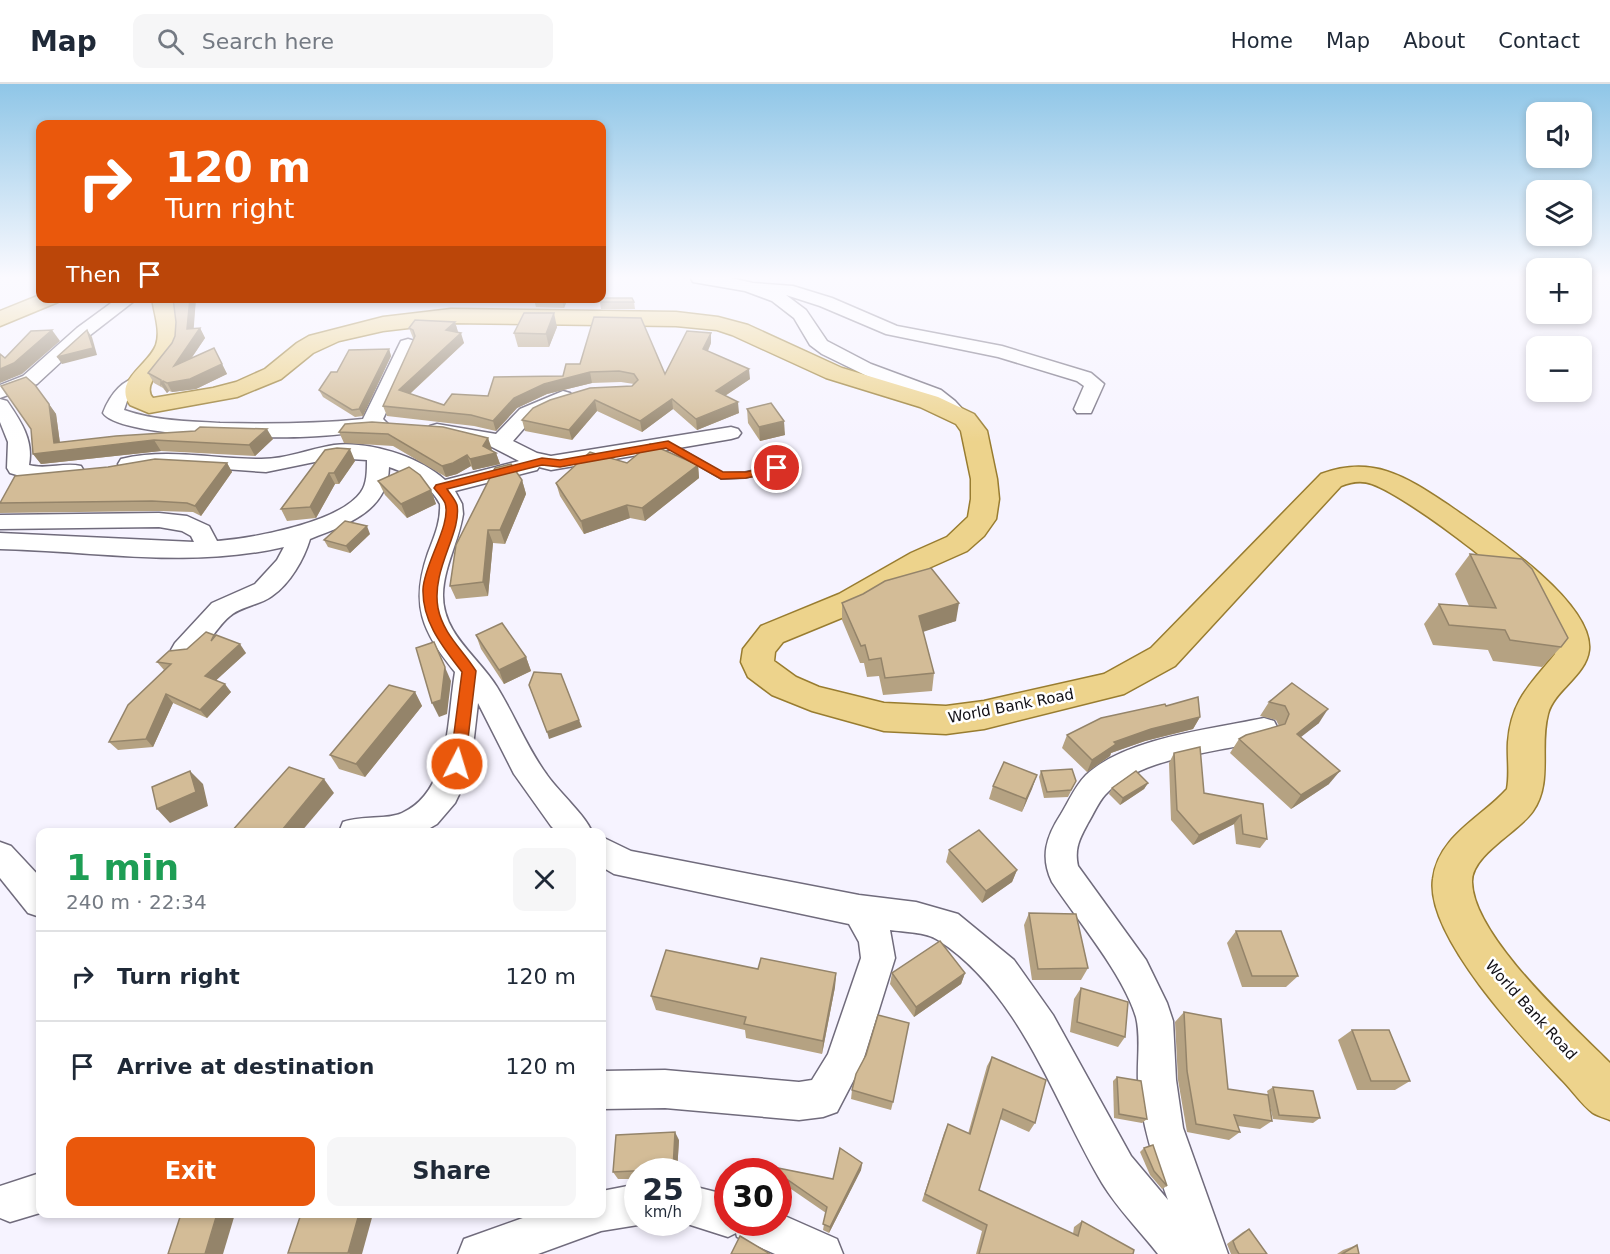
<!DOCTYPE html>
<meta charset="utf-8">
<style>
body{margin:0;font-family:"DejaVu Sans",sans-serif;background:#f6f6f7;color:#1f2937;height:100vh;display:flex;flex-direction:column;font-size:22px;white-space:nowrap}
*{box-sizing:border-box;margin:0}
p{font-size:20px;color:#747a83}
.icon{flex:none;width:33px;height:33px;fill:none;stroke:currentColor;stroke-width:2;stroke-linecap:round;stroke-linejoin:round}
.map{position:relative;flex:1;overflow:hidden}
.sheet{position:absolute;left:36px;top:744px;width:570px;height:390px;display:flex;flex-direction:column;background:#fff;border-radius:12px;box-shadow:0 3px 9px #0003}
.sheet>*{flex:none}
.hud{position:absolute;left:36px;top:36px;width:570px;height:183px;border-radius:12px;box-shadow:0 3px 9px #0003;background:#ea580c;color:#fff;overflow:hidden}
.buttons{position:absolute;left:1526px;top:18px;display:grid;gap:12px}
.buttons a{display:grid;place-items:center;width:66px;height:66px;border-radius:12px;background:#fff;box-shadow:0 3px 9px #0003;font-size:30px}
.speed{position:absolute;left:624px;top:1074px;display:flex;gap:12px;font-size:30px;font-weight:700;text-align:center}
.speed>*{display:grid;place-content:center;width:78px;height:78px;border-radius:50%;background:#fff;box-shadow:0 3px 9px #0003;line-height:1}
.speed small{font-size:15px;font-weight:400}
.speed .limit{border:9px solid #d22;background:#fff;color:#111}
.pin{position:absolute;display:grid;place-items:center;width:51px;height:51px;color:#fff;margin:-26px;border:3px solid #fff;border-radius:50%;box-shadow:0 2px 6px #0007}
.me{position:absolute;width:66px;margin:-33px;rotate:5deg;stroke-linejoin:round;filter:drop-shadow(0 0 4px #0008)}
.turn{display:flex;align-items:center;gap:21px;height:126px;padding:0 30px;font-size:27px}
.turn .icon{width:78px;height:78px;stroke-width:2.5}
.turn b{display:block;font-size:42px;line-height:51px}
.then{display:flex;align-items:center;height:57px;padding:0 30px;background:#0003;gap:12px;font-size:22px}
.round{display:grid;place-items:center;flex:none;width:63px;height:63px;border-radius:12px;background:#f6f6f7}
.headline{display:flex;align-items:center;justify-content:space-between;height:102px;padding:0 30px}
h1{font-size:36px;font-weight:700;line-height:45px;color:#1e9e55}
.cta{display:flex;gap:12px;margin-top:auto;padding:12px 30px}
.cta a{flex:1;height:69px;border-radius:12px;background:#ea580c;color:#fff;font-size:24px;font-weight:700;line-height:69px;text-align:center}
.cta a+a{background:#f6f6f7;color:#1f2937}
ul{padding:0;list-style:none}
li{display:flex;align-items:center;gap:18px;height:90px;padding:0 30px;border-top:2px solid #e0e1e3}
li div{flex:1}
li b{display:block;font-size:22px}
li em{font-style:normal}
header{display:flex;align-items:center;gap:36px;box-sizing:border-box;height:84px;padding:0 30px;background:#fff;border-bottom:2px solid #e0e1e3}
header strong{font-size:28px}
nav{display:flex;gap:33px;margin-inline-start:auto;font-size:21px}
.search{width:420px;height:54px;background:#f6f6f7;display:flex;align-items:center;gap:15px;box-sizing:border-box;padding:0 21px;border-radius:12px;color:#747a83;font-size:22px}
.map>svg:first-child{display:block}
.lines{fill:none;stroke-linecap:round;stroke-linejoin:round}
.lane-casing{stroke:#706b7c;stroke-width:2}
.street-casing{stroke:#706b7c;stroke-width:3}
.primary-casing{stroke:#987c30;stroke-width:3}
.lane{fill:#fff;fill-rule:evenodd}
.street{fill:#fff;fill-rule:evenodd}
.primary{fill:#edd38c;fill-rule:evenodd}
.wall{fill:#b5a282}
.shaded-wall{fill:#94846a}
.building{fill:#d3bc97;stroke:#94846a;stroke-width:1.5}
.route{fill:#ea580c;stroke:#983908;stroke-width:1.5}
.labels{text-anchor:middle;stroke-width:5;stroke-linejoin:round;paint-order:stroke}
.street-label{font-size:15px;fill:#110f15;stroke:#fff}
</style>
<header>
<strong>Map</strong>
<div class="search"><svg class="icon" aria-label="search" viewBox="0 0 24 24"><circle cx="10" cy="10" r="6"/><path d="M15 15l6 6"/></svg>Search here</div>
<nav><a>Home</a><a>Map</a><a>About</a><a>Contact</a></nav>
</header>
<div class="map">
<svg width="1610" height="1170" viewBox="0 0 1610 1170">
<rect width="100%" height="100%" fill="#f6f3ff"/>
<g class="lines">
<g class="lane-casing">
<path id="lane" d="M668,357L723,389L745,388L777,381L782,384L781,386L745,394L721,395L664,362V358Z"/>
</g>
<g class="street-casing">
<g id="street">
<path d="M691,194H731L753,199L793,202L832,214L897,242L1002,262L1091,289L1104,300L1091,329H1077L1074,325L1084,302L1077,297L998,273L886,250L820,222L786,211L806,226L827,257L871,280L941,306L955,317L966,329L963,333H949L927,314L867,292L822,270L810,261L794,234L772,217L745,207L693,198Z"/>
<path d="M118,214H138L89,252L37,300L0,314V301L23,292L77,244Z"/>
<path d="M408,255L415,257L417,261L383,335L388,340L385,344L378,346C358,348 338,351 319,352C284,355 121,355 103,329C109,313 124,290 144,295L147,299L127,317L124,326C156,337 187,337 220,339C268,340 315,340 363,335L399,261L401,257Z"/>
<path d="M563,307L570,309L573,313L570,317L534,333L513,357L537,369L551,372L731,343L738,345L741,349L738,353L731,355L551,386L539,383L537,386L455,407L462,420L463,430C459,457 444,482 443,510C442,550 478,572 497,603C515,632 527,664 547,691C559,708 586,732 592,748H557L551,742L514,690L478,619L472,671L465,698L455,719L437,740L423,748H339L343,738C362,731 387,736 402,729C451,707 447,634 455,588C422,547 410,521 428,469C434,453 441,438 440,420C430,400 409,390 389,383C388,428 345,441 310,455C304,475 290,500 272,512C260,521 242,522 230,532C212,546 201,581 175,573L171,566L175,559L212,519L255,500L277,476L284,463C188,485 97,467 0,465V449L194,458L191,452L182,447L159,443L0,445V431L159,429L187,432L209,442L217,457C253,454 339,439 361,408C367,400 367,387 367,376L334,374L266,388L169,381L129,387L121,385L118,380L121,375C168,364 211,375 258,375C284,376 308,365 334,361C368,357 419,372 445,396L519,377L488,361L430,350L427,346L430,342L437,340L496,350L520,325Z"/>
<path d="M0,315L7,317C20,336 34,356 29,381C46,386 64,378 81,382L84,387L81,392L37,397L10,389L7,384L8,358L0,338Z"/>
<path d="M1264,634L1274,637L1278,645L1274,653C1223,670 1143,669 1105,711C1098,719 1094,729 1088,739C1080,754 1074,764 1078,782L1146,876L1167,919L1173,937L1176,996L1183,1044L1228,1170H1158C1140,1147 1117,1124 1102,1099C1054,1018 1021,910 938,856C926,848 904,848 890,846L895,874L862,980L837,1028L823,1033L799,1036L665,1024L602,1025V987L665,986L799,998L812,996L828,970L861,874L859,858L849,840L614,790L602,783V753L631,767L859,811L916,818L958,830L1014,876L1053,931L1131,1072L1168,1116C1153,1074 1142,1042 1138,997C1137,977 1141,953 1136,933C1123,890 1078,837 1052,798C1040,773 1046,753 1061,730C1069,717 1075,702 1086,691C1125,654 1212,645 1264,634Z"/>
<path d="M0,758L11,762L40,793V833L28,829L0,794Z"/>
<path d="M40,1089V1129L10,1138L0,1134V1102Z"/>
<path d="M638,1100V1138H643L638,1141L601,1147L538,1170H458L464,1155L534,1130H602V1107Z"/>
<path d="M688,1101L728,1111V1138H778V1129L837,1155L843,1170H775L737,1153L736,1149L728,1153L681,1138H688Z"/>
</g>
</g>
<g class="primary-casing">
<g id="primary">
<path d="M40,211V214H61L58,218L0,242V227Z"/>
<path d="M152,214H174C176,231 184,250 176,267C169,279 140,300 153,314L213,304L236,298L265,285L297,259L309,252L383,233L451,225L676,228L718,233L748,241L842,284L938,313L974,330L987,347L997,395L999,415L996,435L984,452L967,467L931,483L861,526L783,558L775,568L774,577L796,593L819,603L884,619L946,622L984,617L1104,590L1151,564L1321,390C1372,371 1405,392 1447,420C1483,445 1594,517 1589,566C1586,592 1554,606 1548,630C1539,663 1553,698 1533,727C1519,748 1471,771 1472,798C1473,852 1572,941 1610,979V1036C1605,1034 1598,1032 1593,1029C1582,1021 1572,1006 1562,996C1524,956 1425,852 1433,795C1438,752 1481,734 1507,705C1510,689 1507,674 1508,658C1511,616 1531,600 1555,570C1557,563 1556,553 1554,547C1540,511 1409,413 1372,400C1361,396 1351,398 1341,402L1175,582L1124,610L984,645L946,650L884,647L812,627L772,611L748,593L741,578L743,565L761,542L839,510L911,469L947,453L968,433L971,415V395L961,347L956,340L920,323L826,294L732,251L717,246L676,242L451,239L383,247L339,257L313,269L281,295L237,313L149,329L130,321C113,296 148,282 156,261C161,247 154,229 152,214Z"/>
</g>
</g>
<use href="#lane" class="lane"/>
<use href="#street" class="street"/>
<use href="#primary" class="primary"/>
</g>
<g class="wall">
<path d="M173,214H196L193,245L200,244L205,254L191,275L214,264L227,290L196,305L172,308L169,307L167,309L163,304L154,299L148,289L172,259L175,252L176,238Z"/>
<path d="M565,214L566,219L564,224L536,223L534,216Z"/>
<path d="M600,218H634L635,225H601Z"/>
<path d="M455,238L458,248L464,259L410,310L444,321L488,312L563,292L566,280L665,290L711,259L708,267L750,295L725,312L739,329L697,346L673,325L642,348L597,327L572,356L525,347L522,336L632,302L634,300L621,298L592,299L547,310L517,324L496,347L474,342L387,332L383,322L414,255L413,254L409,244Z"/>
<path d="M557,243L549,263H518L514,249Z"/>
<path d="M389,265L391,272L363,332L355,333L323,313L319,306L337,288Z"/>
<path d="M35,301L56,330L60,359L116,352L273,355L255,372L161,367L41,380L33,370Z"/>
<path d="M747,325L785,351L760,357L748,339Z"/>
<path d="M339,348L488,354L491,366L496,369L500,380L473,386L471,382L457,390L446,393L393,362L344,359Z"/>
<path d="M325,366L355,377L339,400H335L316,434L287,437L281,425Z"/>
<path d="M227,379L232,388L201,432L193,428L159,427L0,429V418Z"/>
<path d="M627,379L698,381L699,394L645,437L630,434L584,450L560,412L556,399Z"/>
<path d="M522,396L526,410L505,460L493,459L488,512L456,515L450,502Z"/>
<path d="M378,397L431,406L436,420L407,434L385,411Z"/>
<path d="M370,450L350,469L328,463L324,456Z"/>
<path d="M1470,470L1561,563L1542,583L1493,577L1488,566L1433,561L1424,540L1439,520L1469,522L1455,490Z"/>
<path d="M842,519L956,537L923,547L934,589L932,607L883,611L879,592L867,593L864,579H860L842,536Z"/>
<path d="M476,551L526,573L531,587L504,600L481,565Z"/>
<path d="M215,552L246,569L216,596L231,608L207,634L173,619L153,663L118,666L109,658L164,586L157,578Z"/>
<path d="M1292,599L1319,639L1300,653L1329,700L1291,725L1230,669L1239,655L1279,642L1276,636L1260,632L1269,618Z"/>
<path d="M415,608L422,622L365,693L339,685L330,671Z"/>
<path d="M1166,622L1200,633L1193,645L1145,657L1111,669L1110,672L1087,688L1062,664L1067,651Z"/>
<path d="M1174,669L1204,709L1263,720L1267,755L1260,764L1236,760L1234,740L1193,761L1171,736L1169,679Z"/>
<path d="M1041,687L1076,697L1068,713L1044,714L1039,693Z"/>
<path d="M1037,691L1022,728L989,715L993,702Z"/>
<path d="M1148,699L1144,705L1120,721L1109,710L1112,704Z"/>
<path d="M949,766L1017,786L1012,798L982,819L946,778Z"/>
<path d="M1029,829L1088,884L1081,896H1032L1024,841Z"/>
<path d="M1236,847L1298,892L1286,903H1242L1227,859Z"/>
<path d="M758,885L836,889L835,903L822,970L746,954L745,946L656,926L651,912Z"/>
<path d="M892,889H965L961,900L914,933L890,900Z"/>
<path d="M1081,904L1125,953L1118,963L1070,948L1074,915Z"/>
<path d="M1184,928L1228,1005L1268,1011L1267,1007L1273,1003L1320,1034L1313,1039L1273,1035L1268,1014L1272,1037L1260,1045L1238,1042L1240,1048L1229,1056L1187,1048L1178,996L1175,938Z"/>
<path d="M1352,946L1410,997L1395,1006H1357L1338,956Z"/>
<path d="M992,973L1035,1039L1029,1048L1000,1035L979,1106L1073,1150L1074,1143L1082,1137L1133,1170H976L982,1147L922,1117L944,1049L948,1040L968,1050L987,982Z"/>
<path d="M1117,993L1147,1035L1142,1039L1114,1034L1113,997Z"/>
<path d="M852,1006L893,1018L891,1026L851,1015Z"/>
<path d="M679,1056L677,1088H638V1095H618L613,1088Z"/>
<path d="M1144,1064L1167,1102L1162,1105L1150,1091L1140,1068Z"/>
<path d="M862,1079L861,1086L829,1149L823,1146L826,1129L778,1096V1088H769L768,1082L833,1095Z"/>
<path d="M301,1130L362,1170L288,1169Z"/>
<path d="M1249,1145L1267,1170H1231L1227,1160L1243,1148Z"/>
<path d="M1357,1161L1359,1170H1337L1343,1166Z"/>
</g>
<g class="shaded-wall">
<path d="M190,214H196L193,254L187,245Z"/>
<path d="M561,214H565L566,219L564,224Z"/>
<path d="M554,229L557,243L549,263L546,250Z"/>
<path d="M455,238L458,248L446,246Z"/>
<path d="M200,244L205,254L179,292L174,282Z"/>
<path d="M52,246L60,257L22,290L0,299V285Z"/>
<path d="M87,246L92,253L97,271L62,280L57,273Z"/>
<path d="M461,249L464,259L403,316L399,306Z"/>
<path d="M711,249V259L704,275L703,265Z"/>
<path d="M214,264L227,290L196,305L172,308L167,299Z"/>
<path d="M389,265L391,272L363,332L359,325Z"/>
<path d="M749,285L750,295L717,317L716,307Z"/>
<path d="M590,288L592,299L547,310L517,324L496,347L493,337L514,314L544,300Z"/>
<path d="M163,297L169,307L167,309L161,300Z"/>
<path d="M672,315L673,325L642,348L640,337Z"/>
<path d="M595,316L597,327L572,356L569,346Z"/>
<path d="M738,318L739,329L697,346L696,335Z"/>
<path d="M49,320L56,330L61,367L154,356L161,367L41,380L33,370L54,359Z"/>
<path d="M784,337L785,351L760,357L759,343Z"/>
<path d="M267,345L273,355L255,372L249,361Z"/>
<path d="M488,354L492,365L488,371L496,369L500,380L473,386L470,375L483,362Z"/>
<path d="M350,365L355,377L339,400L334,389Z"/>
<path d="M467,371L471,382L457,390L446,393L442,382Z"/>
<path d="M227,379L232,388L201,432L195,422Z"/>
<path d="M698,381L699,394L645,437L642,424Z"/>
<path d="M329,389L335,400L316,434L310,423Z"/>
<path d="M522,396L526,410L505,460L500,446Z"/>
<path d="M431,406L436,420L407,434L401,420Z"/>
<path d="M627,421L630,434L584,450L581,437Z"/>
<path d="M367,442L370,450L350,469L346,462Z"/>
<path d="M488,446L493,459L488,512L483,498Z"/>
<path d="M959,519L956,537L917,550L919,532Z"/>
<path d="M434,558L451,597L447,630L439,633L432,619Z"/>
<path d="M240,560L246,569L211,601L205,592Z"/>
<path d="M526,573L531,587L504,600L499,586Z"/>
<path d="M225,600L231,608L207,634L200,626Z"/>
<path d="M415,608L422,622L365,693L356,680Z"/>
<path d="M166,610L173,619L153,663L146,655Z"/>
<path d="M1328,625L1319,639L1287,664L1297,650Z"/>
<path d="M1200,633L1193,645L1145,657L1111,669L1110,672L1087,688L1092,676L1114,658L1151,645Z"/>
<path d="M579,636L582,643L549,655L547,648Z"/>
<path d="M190,687L203,700L208,722L170,739L157,725Z"/>
<path d="M1340,687L1329,700L1291,725L1301,711Z"/>
<path d="M1037,691L1032,705L1022,728L1026,715Z"/>
<path d="M324,695L334,709L301,748H284L282,746Z"/>
<path d="M1148,699L1144,705L1120,721L1123,714Z"/>
<path d="M1241,731L1234,740L1193,761L1199,751Z"/>
<path d="M1017,786L1012,798L982,819L986,807Z"/>
<path d="M836,889L835,903L822,970L823,957Z"/>
<path d="M965,889L961,900L914,933L916,923Z"/>
<path d="M675,1048L679,1056L677,1088H674L673,1085Z"/>
<path d="M862,1079L861,1086L829,1149L830,1143Z"/>
<path d="M217,1130H235L223,1170H205Z"/>
<path d="M359,1130H373L362,1170H350L348,1169Z"/>
</g>
<g class="building">
<path d="M173,214H190L187,245L200,244L174,282L214,264L222,280L190,295L167,299L163,297L161,300V296L148,289L172,259L175,252L176,238Z"/>
<path d="M535,214H564L562,218L534,216Z"/>
<path d="M602,214H632L634,218H600Z"/>
<path d="M524,229H554L546,250L514,249Z"/>
<path d="M594,233L641,234L665,290L687,247L711,249L703,265L749,285L716,307L738,318L696,335L672,315L640,337L595,316L569,346L522,336L533,324L550,316L590,304L632,302L638,296L634,290L619,287L590,288L544,300L514,314L493,337L471,331L383,322L415,252L413,246L409,244L415,236L455,238L446,246L461,249L399,306L444,321L452,310L488,312L494,293L563,292L566,280H580Z"/>
<path d="M52,246L14,279L0,285V270L5,274L31,247Z"/>
<path d="M87,246L93,264L57,273Z"/>
<path d="M389,265L359,325L352,326L319,306L331,288H337L349,266Z"/>
<path d="M26,293L35,301L49,320L54,359L116,352L195,347L200,343L267,345L249,361L154,356L33,370L31,345L1,302Z"/>
<path d="M771,319L784,337L759,343L747,325Z"/>
<path d="M372,338L443,343L488,354L483,362L496,369L470,375L467,371L453,379L442,382L388,350L339,348L345,340Z"/>
<path d="M650,360L698,381L642,424L627,421L581,437L556,399L590,368L627,379Z"/>
<path d="M337,364L350,365L334,389H329L310,423L281,425L325,366Z"/>
<path d="M155,375L227,379L195,422L187,419L152,417L0,419L15,392L108,383Z"/>
<path d="M511,380L522,396L500,446H488L483,498L450,502L456,461L495,384Z"/>
<path d="M409,383L420,391L431,406L401,420L378,397Z"/>
<path d="M345,437L367,442L346,462L324,456Z"/>
<path d="M1470,470L1522,475L1532,485L1568,554L1561,563L1510,556L1505,546L1449,541L1439,520L1496,524Z"/>
<path d="M931,484L959,519L919,532L934,589L885,594L881,574L869,576L865,561L861,562L842,519L863,510L885,497Z"/>
<path d="M502,539L526,573L499,586L476,551Z"/>
<path d="M206,548L214,551L211,557L216,551L240,560L205,592L225,600L200,626L166,610L146,655L109,658L128,621L171,580L157,578L169,567L187,565Z"/>
<path d="M434,558L445,583L441,616L432,619L416,564Z"/>
<path d="M534,588L561,590L579,636L547,648L529,601Z"/>
<path d="M1292,599L1328,625L1297,650L1340,687L1301,711L1239,655L1246,651L1285,640L1289,630L1285,622L1269,618Z"/>
<path d="M389,601L415,608L356,680L330,671Z"/>
<path d="M1198,613L1200,633L1151,645L1114,658L1116,660L1092,676L1067,651L1101,634L1165,620L1166,622Z"/>
<path d="M1200,663L1204,709L1263,720L1267,755L1243,750L1241,731L1199,751L1177,726L1174,669Z"/>
<path d="M1004,678L1037,691L1026,715L993,702Z"/>
<path d="M289,683L324,695L282,746L285,748H231Z"/>
<path d="M1072,685L1076,697L1071,706L1047,708L1041,687Z"/>
<path d="M190,687L196,708L157,725L152,703Z"/>
<path d="M1136,687L1148,699L1123,714L1112,704Z"/>
<path d="M979,746L1017,786L986,807L949,766Z"/>
<path d="M1029,829L1076,830L1088,884L1038,885Z"/>
<path d="M1236,847H1281L1298,892H1252Z"/>
<path d="M940,857L965,889L916,923L892,889Z"/>
<path d="M666,866L758,885L761,874L836,889L823,957L744,940L746,933L651,912Z"/>
<path d="M1081,904L1128,918L1125,953L1077,938Z"/>
<path d="M1184,928L1221,935L1228,1005L1268,1011L1272,1037L1234,1031L1240,1048L1196,1040L1187,987Z"/>
<path d="M878,931L909,939L893,1018L852,1006L856,990L866,971Z"/>
<path d="M1352,946H1389L1410,997H1371Z"/>
<path d="M992,973L1046,996L1035,1039L1003,1025L979,1106L1078,1152L1082,1137L1134,1166L1133,1170H979L987,1141L925,1110L948,1040L970,1050Z"/>
<path d="M1117,993L1141,997L1147,1035L1119,1030Z"/>
<path d="M1273,1003L1313,1007L1320,1034L1279,1031Z"/>
<path d="M675,1048L673,1085L613,1088L616,1051Z"/>
<path d="M1153,1061L1167,1102L1154,1087L1144,1064Z"/>
<path d="M840,1064L862,1079L830,1143L823,1140L827,1123L778,1089V1088H776L768,1082L833,1095Z"/>
<path d="M181,1130H217L205,1170H168Z"/>
<path d="M301,1130H359L348,1169H288Z"/>
<path d="M1249,1145L1267,1170H1239L1236,1165L1233,1157Z"/>
<path d="M740,1152L770,1170H731Z"/>
<path d="M1357,1161L1359,1170H1342Z"/>
</g>
<linearGradient id="sky" x2="0" y2="1"><stop stop-color="#8fc6e7"/><stop offset="0.54" stop-color="#fbfaff"/><stop offset="1" stop-color="#fbfaff" stop-opacity="0"/></linearGradient>
<rect width="1610" height="358" fill="url(#sky)"/>
<path class="route" d="M668,357L723,388H746L777,381L782,384L781,387L746,394L721,395L666,364L560,383L542,381L447,405C450,410 455,415 457,421C462,449 431,485 438,524C443,550 463,566 476,587L465,680L462,685L457,686L452,685L450,680L462,588C443,563 422,538 423,505C424,480 452,440 445,419C443,414 437,408 434,404L436,401L542,374L560,376Z"/>
<g class="labels">
<g class="street-label">
<text transform="translate(1011 622) rotate(-11)" y="5">World Bank Road</text>
<text transform="translate(1531 926) rotate(48)" y="5">World Bank Road</text>
</g>
</g>
</svg>
<div class="buttons">
<a><svg class="icon" aria-label="sound" viewBox="0 0 24 24"><path d="M4 9h4l5-4v14l-5-4H4zM17 9q2 3 0 6"/></svg></a>
<a><svg class="icon" aria-label="layers" viewBox="0 0 24 24"><path d="M12 4l9 5-9 5-9-5zM3 14l9 5 9-5"/></svg></a>
<a>+</a>
<a>−</a>
</div>
<div class="speed"><div>25<small>km/h</small></div><div class="limit">30</div></div>
<div class="pin" style="left:777px;top:384px;background:#d93025"><svg class="icon" aria-label="arrive" viewBox="0 0 24 24"><path d="M6 21V4h12l-3 4 3 4H6"/></svg></div>
<svg class="me" style="left:457px;top:680px" viewBox="-20 -20 40 40"><circle r="17" fill="#ea580c" stroke="#fff" stroke-width="3"/><path d="M0-11L8 9 0 5-8 9z" fill="#fff"/></svg>
<div class="hud">
<div class="turn"><svg class="icon" aria-label="right" viewBox="0 0 24 24"><path d="M7 20v-9h11M14 6l5 5-5 5"/></svg><div><b>120 m</b>Turn right</div></div>
<div class="then">Then<svg class="icon" aria-label="arrive" viewBox="0 0 24 24"><path d="M6 21V4h12l-3 4 3 4H6"/></svg></div>
</div>
<section class="sheet">
<div class="headline"><div><h1>1 min</h1><p>240 m · 22:34</p></div><a class="round"><svg class="icon" aria-label="close" viewBox="0 0 24 24"><path d="M6 6l12 12M18 6L6 18"/></svg></a></div>
<ul>
<li><svg class="icon" aria-label="right" viewBox="0 0 24 24"><path d="M7 20v-9h11M14 6l5 5-5 5"/></svg><div><b>Turn right</b></div><em>120 m</em></li>
<li><svg class="icon" aria-label="arrive" viewBox="0 0 24 24"><path d="M6 21V4h12l-3 4 3 4H6"/></svg><div><b>Arrive at destination</b></div><em>120 m</em></li>
</ul>
<div class="cta"><a>Exit</a><a>Share</a></div>
</section>
</div>
